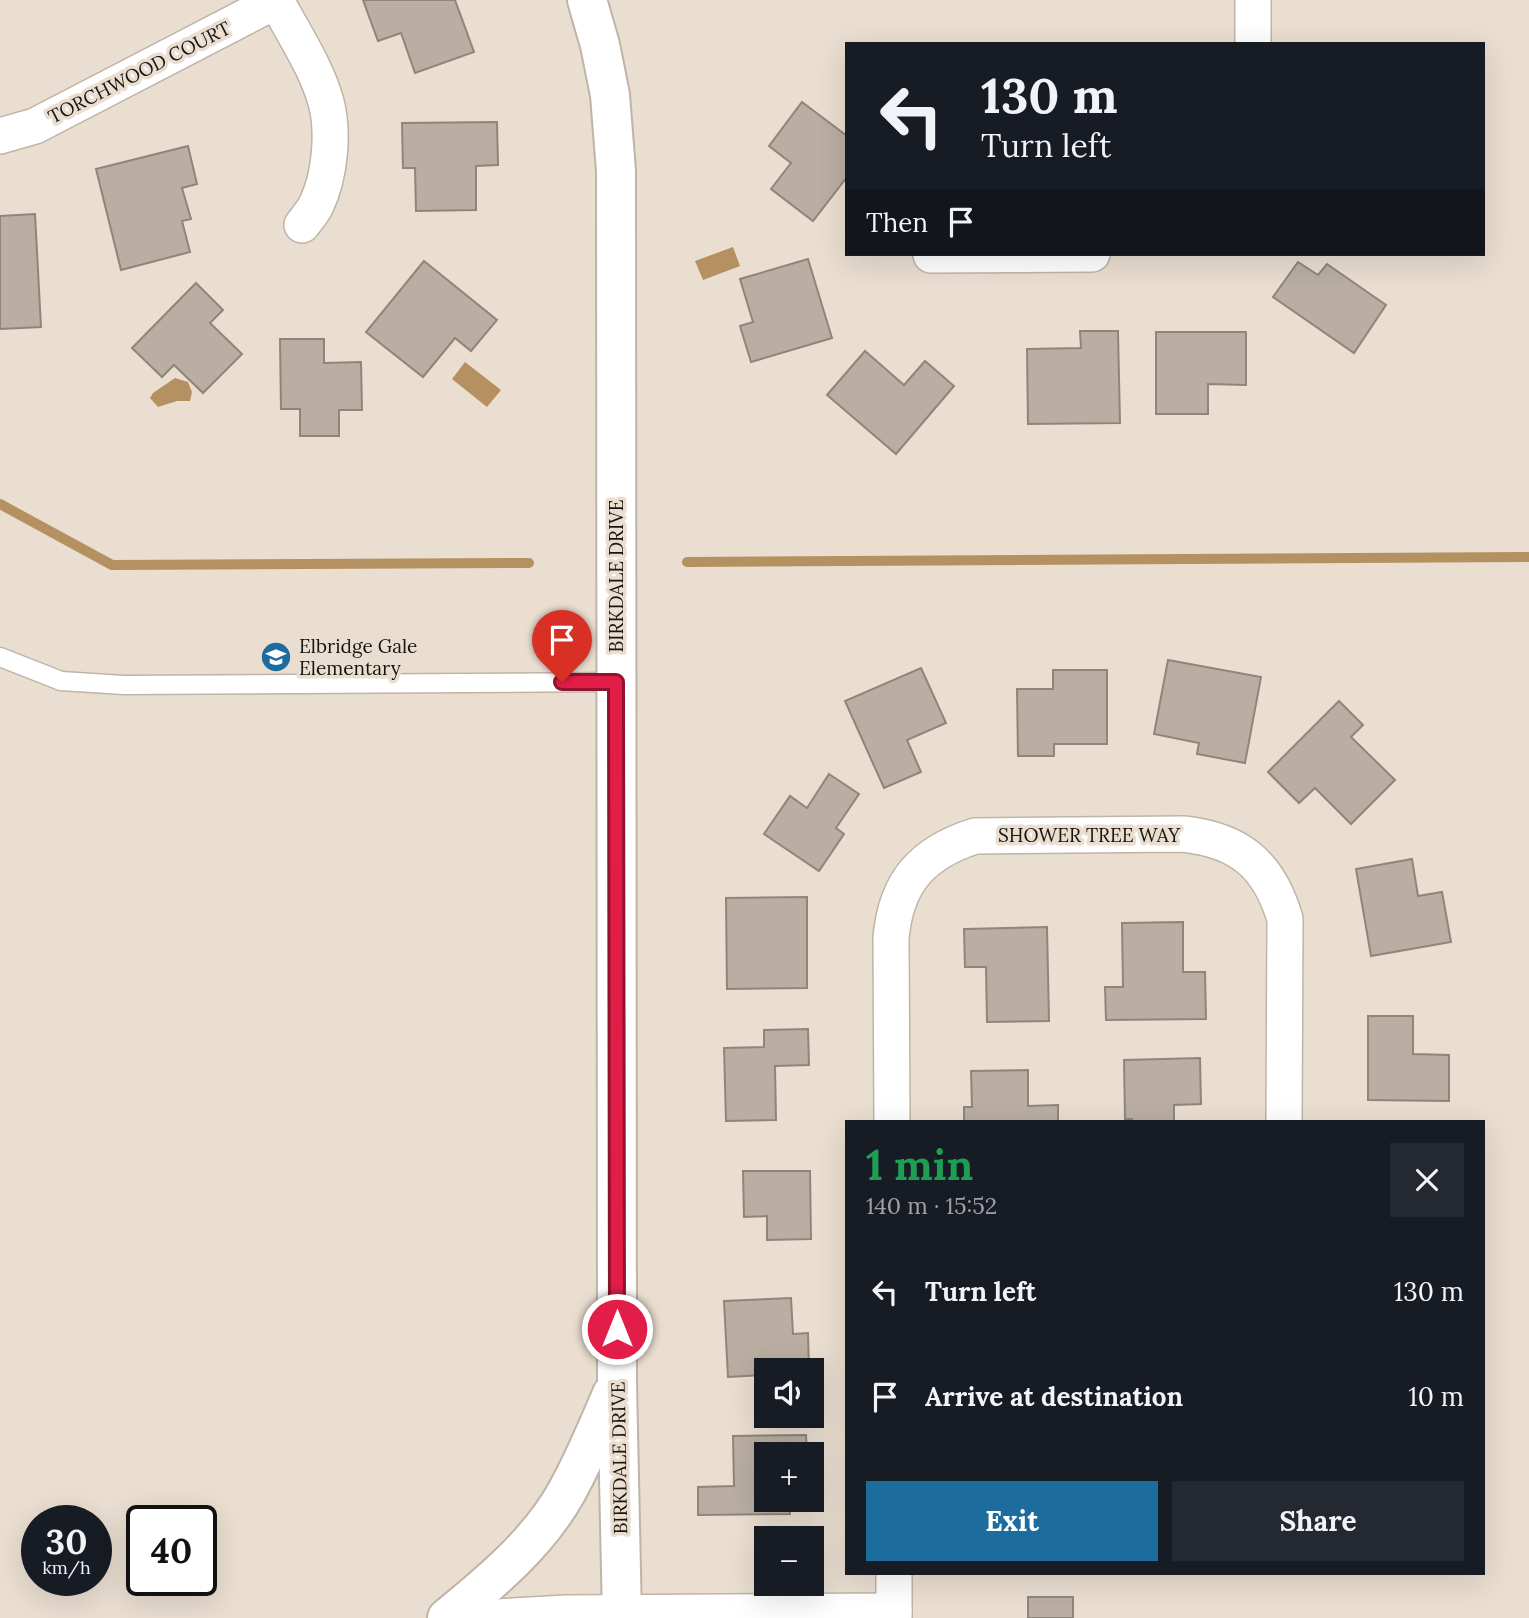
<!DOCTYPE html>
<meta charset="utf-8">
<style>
body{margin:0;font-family:Lora,serif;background:#242831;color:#f1f3f6;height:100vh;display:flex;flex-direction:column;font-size:26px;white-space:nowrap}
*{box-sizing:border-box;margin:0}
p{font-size:23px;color:#9ea1a6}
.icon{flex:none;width:38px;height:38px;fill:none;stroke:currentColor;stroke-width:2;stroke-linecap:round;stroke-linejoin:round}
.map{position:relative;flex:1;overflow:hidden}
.panel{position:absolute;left:845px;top:1120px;width:640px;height:455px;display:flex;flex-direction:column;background:#171b24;border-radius:0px;box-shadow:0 7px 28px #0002}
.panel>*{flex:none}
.hud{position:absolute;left:845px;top:42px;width:640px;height:214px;border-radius:0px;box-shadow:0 7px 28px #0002;background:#171b24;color:#f1f3f6;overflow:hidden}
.tools{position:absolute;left:754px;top:1358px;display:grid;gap:14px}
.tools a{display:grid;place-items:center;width:70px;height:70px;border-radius:0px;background:#171b24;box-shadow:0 7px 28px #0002;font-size:35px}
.speed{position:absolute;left:21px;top:1505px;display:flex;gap:14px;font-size:35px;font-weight:700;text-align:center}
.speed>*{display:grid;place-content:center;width:91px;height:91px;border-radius:50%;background:#171b24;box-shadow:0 7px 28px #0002;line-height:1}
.speed small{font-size:18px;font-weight:400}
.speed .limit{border:4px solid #111;border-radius:10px;background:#fff;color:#111}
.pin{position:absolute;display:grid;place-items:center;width:60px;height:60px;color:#fff;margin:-72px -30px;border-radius:50% 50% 50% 0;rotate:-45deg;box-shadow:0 0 7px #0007}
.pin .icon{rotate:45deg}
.me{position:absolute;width:77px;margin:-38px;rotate:0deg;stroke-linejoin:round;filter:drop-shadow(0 0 5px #0008)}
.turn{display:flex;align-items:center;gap:24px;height:147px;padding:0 21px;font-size:32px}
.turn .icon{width:91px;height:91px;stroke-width:2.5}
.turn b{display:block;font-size:49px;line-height:60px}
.then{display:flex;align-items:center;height:66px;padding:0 21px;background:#0003;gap:14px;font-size:26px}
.round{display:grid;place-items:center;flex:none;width:74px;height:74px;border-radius:0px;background:#242831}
.head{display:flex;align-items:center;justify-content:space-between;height:119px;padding:0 21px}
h1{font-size:42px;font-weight:800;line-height:52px;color:#1e9e55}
.cta{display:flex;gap:14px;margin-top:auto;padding:14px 21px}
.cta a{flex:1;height:80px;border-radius:0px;background:#1c6c9e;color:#fff;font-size:28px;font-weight:800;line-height:80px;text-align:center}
.cta a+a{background:#242831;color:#f1f3f6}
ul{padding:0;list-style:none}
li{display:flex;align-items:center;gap:21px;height:105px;padding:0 21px}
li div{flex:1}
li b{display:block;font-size:26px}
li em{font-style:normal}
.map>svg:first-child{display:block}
.water{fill:#b59061}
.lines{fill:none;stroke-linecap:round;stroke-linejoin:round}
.stream{stroke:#b59061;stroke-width:10}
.building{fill:#b9aea1;stroke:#8f8579;stroke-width:2}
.service-casing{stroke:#bfb4a7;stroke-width:21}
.minor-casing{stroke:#bfb4a7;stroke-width:38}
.tertiary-casing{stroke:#bfb4a7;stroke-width:42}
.service{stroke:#fff;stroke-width:18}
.minor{stroke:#fff;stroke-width:35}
.tertiary{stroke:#fff;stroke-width:38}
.route-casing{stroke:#92132f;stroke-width:18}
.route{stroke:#e11d48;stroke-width:12}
.labels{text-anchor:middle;stroke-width:7;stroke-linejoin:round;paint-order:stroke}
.street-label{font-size:19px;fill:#18140f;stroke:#e9ded0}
.poi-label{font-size:19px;fill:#18140f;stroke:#e9ded0;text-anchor:start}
</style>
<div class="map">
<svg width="1529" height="1618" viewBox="0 0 1529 1618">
<rect width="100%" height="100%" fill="#e9ded0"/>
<g class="water">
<path d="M733,247L740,266L703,280L695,261Z"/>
<path d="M465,362L501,390L487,407L452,379Z"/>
<path d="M175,378L188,382L192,392L190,401H177L158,407L150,398L153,393Z"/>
</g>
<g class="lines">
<g class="stream">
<path d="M0,504L112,565L529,563"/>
<path d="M687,562L1529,557"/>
</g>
</g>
<g class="building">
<path d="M363,0H455L474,52L415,73L401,33L378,41Z"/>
<path d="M802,102L847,136V177L813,221L771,189L791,163L769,146Z"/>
<path d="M497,122L498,165L476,166V210L416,211L415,168H403L402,123Z"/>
<path d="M188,146L197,184L182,188L191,219L182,221L190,252L121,270L96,169Z"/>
<path d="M35,214L41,327L0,329V216Z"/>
<path d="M808,259L832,338L751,362L740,326L753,322L740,279Z"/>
<path d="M424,261L497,320L471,351L455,338L423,377L366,332Z"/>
<path d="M1298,262L1318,275L1327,264L1386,305L1354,353L1273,297Z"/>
<path d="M196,283L223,310L210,323L242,354L203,393L174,365L162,377L132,348Z"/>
<path d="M1080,331H1118L1120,423L1028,424L1027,349L1081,348Z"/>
<path d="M1156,332H1246V385L1208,384V414H1156Z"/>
<path d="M280,339H324V363L361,362L362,410H339V436H300V409H281Z"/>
<path d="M865,351L904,385L925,361L954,386L896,454L827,395Z"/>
<path d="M1168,660L1261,677L1245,763L1197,754L1199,743L1154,734Z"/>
<path d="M921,668L946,723L907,740L921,772L884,788L845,701Z"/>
<path d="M1053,670H1107V744H1054V756H1018L1017,689H1053Z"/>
<path d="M1339,701L1363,725L1351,737L1395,780L1351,824L1315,788L1299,803L1268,772Z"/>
<path d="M829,774L859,794L836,828L844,834L819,871L764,834L790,796L807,808Z"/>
<path d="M1412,859L1418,896L1442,892L1451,942L1371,956L1356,869Z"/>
<path d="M807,897V988L727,989L726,898Z"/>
<path d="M1183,922V972H1205L1206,1019L1106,1020L1105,987H1123L1122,923Z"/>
<path d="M1047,927L1049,1021L987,1022L986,967H965L964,929Z"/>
<path d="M1368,1016H1413V1054L1449,1055V1101L1368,1100Z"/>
<path d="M808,1029L809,1065L775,1066L776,1120L726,1121L724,1048L764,1047V1030Z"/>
<path d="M1200,1058L1201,1104L1174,1105V1122H1132V1119H1125L1124,1060Z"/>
<path d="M1028,1070V1106L1058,1105V1122H964V1107H972L971,1071Z"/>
<path d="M743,1171H810L811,1239L767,1240V1216L744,1217Z"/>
<path d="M791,1298L793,1334L808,1333L809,1370H766V1375L728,1377L724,1301Z"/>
<path d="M806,1435L807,1454H766V1500H789L790,1514L698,1515V1487L734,1486L733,1436Z"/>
<rect x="1028" y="1597" width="45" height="21"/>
</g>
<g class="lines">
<g class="service-casing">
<path id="service" d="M0,657L61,681L124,685L616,682"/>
</g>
<g class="minor-casing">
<g id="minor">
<path d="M276,0C293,33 316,66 326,102C334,132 330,175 317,203C314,211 307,218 302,225"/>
<path d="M1253,0V44"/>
<path d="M0,136L35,126L276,1"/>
<path d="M931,255L1092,254"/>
<path d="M892,1122L891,938C896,882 922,853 975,836L1183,834C1240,840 1269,865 1285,919L1284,1122"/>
<path d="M894,1573V1618"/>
<path d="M480,1618L566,1613L894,1611"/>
</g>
</g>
<g class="tertiary-casing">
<g id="tertiary">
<path d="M587,0L600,45L610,95L616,171L617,1383L622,1618"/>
<path d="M447,1618C491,1582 538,1543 566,1493C584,1461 598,1427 612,1394"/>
</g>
</g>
<use href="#service" class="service"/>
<use href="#minor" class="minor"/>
<use href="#tertiary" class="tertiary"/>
</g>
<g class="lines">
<g class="route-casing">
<path id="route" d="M562,682H616L617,1329"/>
</g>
<use href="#route" class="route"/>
</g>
<defs>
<g id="school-disc" transform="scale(1.575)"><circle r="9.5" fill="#1c6c9e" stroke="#e9ded0"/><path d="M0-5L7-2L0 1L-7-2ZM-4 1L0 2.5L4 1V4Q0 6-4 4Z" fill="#fff"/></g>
</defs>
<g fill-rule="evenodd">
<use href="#school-disc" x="276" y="657"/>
</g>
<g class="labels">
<g class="street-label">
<text transform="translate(139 72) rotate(-27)" y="7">TORCHWOOD COURT</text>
<text transform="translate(616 576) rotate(-90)" y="7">BIRKDALE DRIVE</text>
<text x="1089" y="842">SHOWER TREE WAY</text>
<text transform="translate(619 1458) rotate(-91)" y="7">BIRKDALE DRIVE</text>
</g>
<g class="poi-label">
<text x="299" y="653">Elbridge Gale<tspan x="299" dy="22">Elementary</tspan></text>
</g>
</g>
</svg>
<div class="tools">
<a><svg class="icon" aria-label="sound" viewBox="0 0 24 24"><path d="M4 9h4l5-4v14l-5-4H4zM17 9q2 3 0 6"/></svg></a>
<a>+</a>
<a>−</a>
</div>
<div class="speed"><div>30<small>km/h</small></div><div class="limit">40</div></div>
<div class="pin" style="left:562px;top:682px;background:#d93025"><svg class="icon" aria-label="arrive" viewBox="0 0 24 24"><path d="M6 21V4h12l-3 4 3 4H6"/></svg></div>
<svg class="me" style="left:617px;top:1329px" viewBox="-20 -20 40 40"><circle r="17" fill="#e11d48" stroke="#fff" stroke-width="3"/><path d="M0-11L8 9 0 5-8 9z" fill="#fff"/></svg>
<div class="hud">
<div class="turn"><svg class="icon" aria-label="left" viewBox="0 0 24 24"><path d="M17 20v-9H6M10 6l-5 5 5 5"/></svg><div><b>130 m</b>Turn left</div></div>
<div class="then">Then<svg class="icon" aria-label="arrive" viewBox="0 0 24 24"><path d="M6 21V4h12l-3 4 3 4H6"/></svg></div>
</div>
<section class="panel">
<div class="head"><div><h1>1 min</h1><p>140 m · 15:52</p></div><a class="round"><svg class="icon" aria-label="close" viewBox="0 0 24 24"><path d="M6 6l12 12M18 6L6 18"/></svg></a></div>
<ul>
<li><svg class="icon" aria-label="left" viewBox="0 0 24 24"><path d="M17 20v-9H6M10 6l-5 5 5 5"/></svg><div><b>Turn left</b></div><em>130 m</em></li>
<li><svg class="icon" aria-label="arrive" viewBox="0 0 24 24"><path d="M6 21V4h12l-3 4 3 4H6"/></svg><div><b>Arrive at destination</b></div><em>10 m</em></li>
</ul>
<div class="cta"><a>Exit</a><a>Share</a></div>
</section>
</div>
